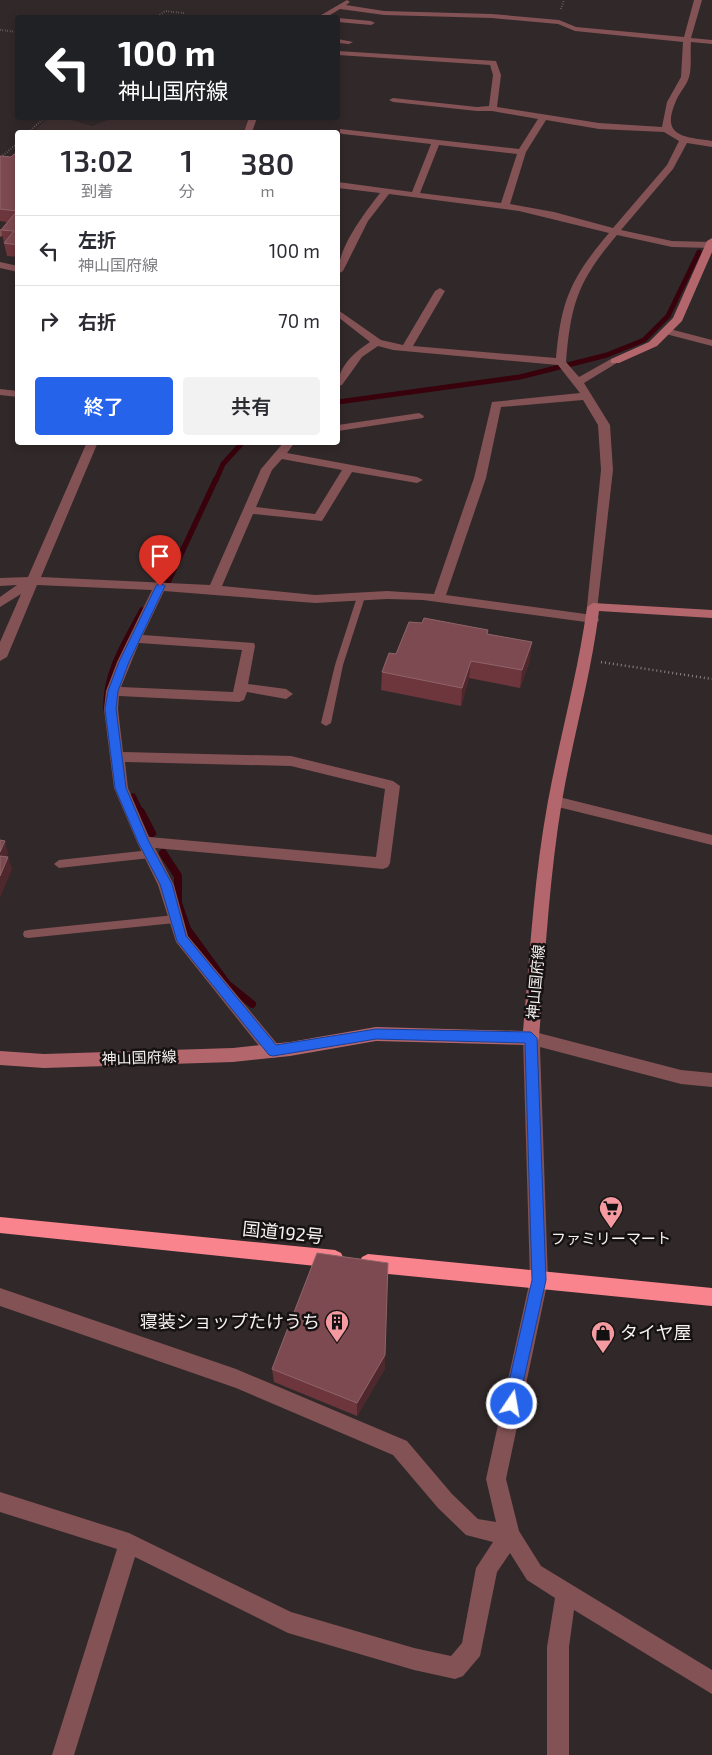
<!DOCTYPE html>
<html lang="ja">
<meta charset="utf-8">
<style>
body{margin:0;font-family:"Exo 2","Noto Sans JP",sans-serif;background:#f2f2f3;color:#2b2b33;height:100vh;display:flex;flex-direction:column;font-size:19px;white-space:nowrap}
*{box-sizing:border-box;margin:0}
p{font-size:16px;color:#7c7c81}
.icon{flex:none;width:28px;height:28px;fill:none;stroke:currentColor;stroke-width:2;stroke-linecap:round;stroke-linejoin:round}
.map{position:relative;flex:1;overflow:hidden}
.side{position:absolute;left:15px;top:130px;width:325px;height:315px;display:flex;flex-direction:column;background:#fff;border-radius:5px;box-shadow:0 2px 8px #0003}
.side>*{flex:none}
.top-card{position:absolute;left:15px;top:15px;width:325px;height:105px;border-radius:5px;box-shadow:0 2px 8px #0003;background:#202124;color:#fff;overflow:hidden}
.pin{position:absolute;display:grid;place-items:center;width:42px;height:42px;color:#fff;margin:-51px -21px;border-radius:50% 50% 50% 0;rotate:-45deg;box-shadow:0 0 5px #0007}
.pin .icon{rotate:45deg}
.me{position:absolute;width:55px;margin:-28px;rotate:12deg;stroke-linejoin:round;filter:drop-shadow(0 0 4px #0008)}
.turn{display:flex;align-items:center;gap:18px;height:105px;padding:0 20px;font-size:22px}
.turn .icon{width:65px;height:65px;stroke-width:2.5}
.turn b{display:block;font-size:35px;line-height:42px}
.eta{display:flex;justify-content:space-evenly;align-items:center;height:85px;text-align:center}
.eta b{font-size:30px;font-weight:600;line-height:35px}
.action{display:flex;gap:10px;margin-top:auto;padding:10px 20px}
.action a{flex:1;height:58px;border-radius:5px;background:#2563eb;color:#fff;font-size:20px;font-weight:600;line-height:58px;text-align:center}
.action a+a{background:#f2f2f3;color:#2b2b33}
ul{padding:0;list-style:none}
li{display:flex;align-items:center;gap:15px;height:70px;padding:0 20px;border-top:1px solid #e1e1e2}
li div{flex:1}
li b{display:block;font-size:19px}
li em{font-style:normal}
.map>svg:first-child{display:block}
.built{fill:#3f3031}
.lines{fill:none;stroke-linecap:round;stroke-linejoin:round}
.stream-far2{stroke:#38010c;stroke-width:5}
.stream-far1{stroke:#38010c;stroke-width:5.5}
.stream{stroke:#38010c;stroke-width:8}
.path-far1{stroke:#8b8384;stroke-width:2;stroke-dasharray:0.5 2;stroke-linecap:butt}
.path{stroke:#8b8384;stroke-width:2.5;stroke-dasharray:1 3;stroke-linecap:butt}
.lane{fill:#835255;fill-rule:evenodd}
.street{fill:#835255;fill-rule:evenodd}
.secondary{fill:#b3676c;fill-rule:evenodd}
.highway{fill:#fa848e;fill-rule:evenodd}
.wall{fill:#6d363d}
.shaded-wall{fill:#4f282d}
.building{fill:#7c4a50;stroke:#8f6469}
.route{fill:#2563eb;stroke:#184099}
.labels{text-anchor:middle;stroke-width:5;stroke-linejoin:round;paint-order:stroke}
.street-label{font-size:15px;fill:#f7f1f1;stroke:#161212}
.poi-label{font-size:15px;fill:#f7f1f1;stroke:#161212}
.near-street-label{font-size:18px;fill:#f7f1f1;stroke:#161212}
.near-poi-label{font-size:18px;fill:#f7f1f1;stroke:#161212;text-anchor:end}
</style>
<div class="map">
<svg width="712" height="1755" viewBox="0 0 712 1755">
<rect width="100%" height="100%" fill="#312829"/>
<path class="built" d="M48,118H66L92,126L112,118H250L245,132H33Z"/>
<g class="lines">
<g class="stream-far2">
<path d="M338,402L520,377L607,355L644,340L668,316L699,252"/>
<path d="M216,480L223,464L243,442"/>
</g>
<g class="stream-far1">
<path d="M168,582L216,479"/>
<path d="M106,709C105,672 125,642 142,610"/>
<path d="M133,796L142,814"/>
</g>
<g class="stream">
<path d="M141,812L152,833"/>
<path d="M163,853L178,876V903L187,929L227,984L252,1004"/>
</g>
<g class="path-far1">
<path d="M561,9L564,0"/>
<path d="M156,18L165,11L184,13"/>
<path d="M0,30L18,32"/>
<path d="M29,132L44,118"/>
<path d="M1,157L18,143"/>
</g>
<path class="path" d="M601,662L712,679"/>
<g class="lane">
<path d="M361,594L365,597L343,665L331,723L326,726L321,723L335,665L357,597Z"/>
<path d="M150,850L155,854L150,858L59,868L54,864L59,860Z"/>
<path d="M175,915L179,916L180,919L179,922L175,923L28,938L24,937L23,934L24,931L28,930Z"/>
</g>
<g class="street">
<path d="M347,0L350,2L346,5L384,11L492,14L559,20L576,27L684,37L694,0H702L691,38L712,40V44L691,42C690,53 692,67 689,77C687,85 679,93 676,101C660,137 684,137 712,141V147L687,143L673,169L621,230L672,241L712,242V248L672,247L617,235C578,281 571,303 566,362L579,377L611,359H619L620,361L584,383L610,425L613,470L597,610L593,611L587,607L601,470L598,425L583,400L501,407L486,478L446,595L593,615L599,619L598,622L593,623L423,600L387,599L315,603L164,591L143,635L254,643L255,646L248,684L286,689L293,694L286,699L247,692L244,700L239,702L119,696L118,709L123,752L291,756L393,781L400,786L390,863L388,867L383,869L155,848L174,885L188,936L279,1046L281,1051L279,1056L273,1058L267,1056L176,942L158,885L137,842L114,788L104,709L106,691L117,662L152,590L37,585L7,657L0,661V642L21,594L0,607V597L17,585L0,586V578L28,577L87,442H98L41,577L210,585L261,469L284,442H295L287,453L417,477L423,480L417,483L352,472L322,521L253,514L222,586L315,595L387,591L434,594L474,478L492,402L580,393L558,365L393,350L378,346L362,357L342,385L338,386C338,366 355,352 370,342L338,317V310L381,340L403,345L435,291L440,288L445,291L413,346L556,358C561,300 571,278 609,233L519,211L389,194L368,221L343,271L338,274C338,247 364,214 380,193L338,188V182L412,192L431,144L343,134L340,133V129L519,149L538,119L492,111H477L393,102L389,100L393,98L477,107L489,106L493,75L490,65L338,55V51L496,61L501,75L497,107L599,123L662,127L667,102L681,77L683,42L575,31L558,24L492,18L384,15L340,9L325,18H316ZM546,120L599,129L664,132L679,141L667,165L613,228L554,212L510,204L526,152ZM439,145L517,154L501,203L420,193ZM282,459L342,470L315,514L256,507L272,470ZM139,643L242,650L233,692L121,687ZM125,762L291,766L385,789L376,857L149,837L128,788Z"/>
<path d="M338,18L371,21L375,23L371,25L338,22Z"/>
<path d="M338,39L353,42L349,44L338,43Z"/>
<path d="M249,118H257L252,132H244Z"/>
<path d="M0,229L3,230L5,234L0,237Z"/>
<path d="M0,262L18,266V272L0,268Z"/>
<path d="M666,328L712,340V346L662,333V329Z"/>
<path d="M0,389L18,391V397L0,395Z"/>
<path d="M419,413L424,416L423,418L338,431V425Z"/>
<path d="M555,796L712,835V845L550,805L548,801L550,797Z"/>
<path d="M531,1031L681,1070L712,1073V1087L681,1084L540,1047L548,1280L506,1479L519,1531L541,1566L712,1670V1694L574,1610L569,1647V1755H547V1647L555,1598L527,1580L510,1553L497,1572L480,1656L463,1676L455,1679L414,1670L288,1633L135,1557L74,1755H52L117,1549L0,1512V1492L129,1533L291,1612L414,1648L451,1656L462,1643L476,1568L493,1542L466,1535L438,1508L393,1455L236,1388L0,1306V1288L236,1369L407,1441L452,1494L478,1519L496,1522L486,1479L530,1280L523,1038L525,1033Z"/>
</g>
<g class="secondary">
<path d="M712,238V252L682,321L657,346L619,363H611V359L649,342L673,318L707,241Z"/>
<path d="M593,603L712,610V618L599,611C591,676 573,737 562,801C549,879 545,959 539,1038L537,1043L531,1045L376,1041L290,1056L233,1062L44,1068L0,1065V1051L44,1054L233,1048L290,1042L376,1027L523,1031C530,954 534,876 548,801C560,736 578,673 587,607Z"/>
</g>
<g class="highway">
<path d="M0,1217L335,1250L341,1253L344,1259L341,1265L335,1268L0,1233Z"/>
<path d="M368,1254L712,1288V1306L368,1272L362,1269L359,1263L362,1257Z"/>
</g>
</g>
<g class="wall">
<path d="M18,155V257L7,256L1,230L7,222L0,221V156L11,157Z"/>
<path d="M487,634L530,660L520,688L469,678L461,706L381,690L382,672L396,654Z"/>
<path d="M385,1368L357,1416L274,1382L272,1369Z"/>
</g>
<g class="shaded-wall">
<path d="M532,642L530,660L520,688L522,670Z"/>
<path d="M471,661L469,678L461,706L462,688Z"/>
<path d="M5,841L8,853L2,868L0,861V852Z"/>
<path d="M8,857L12,869L0,898V876Z"/>
<path d="M385,1355V1368L357,1416V1403Z"/>
</g>
<g class="building">
<path d="M14,154L18,155V245L4,243L14,231L1,230L17,211L0,209V156L11,157Z"/>
<path d="M424,618L488,630L487,634L532,642L522,670L471,661L462,688L382,672L389,653L396,654L409,622L422,623Z"/>
<path d="M0,840L5,841L0,852Z"/>
<path d="M0,856L8,857L0,876Z"/>
<path d="M317,1253L388,1263L385,1355L357,1403L272,1369Z"/>
</g>
<path class="route" d="M160,583L165,586L129,662L118,691L116,709L126,788L149,842L172,884L186,936L276,1045L376,1029L531,1032L537,1038L546,1280L517,1410L512,1412L506,1410L504,1404L532,1280L525,1043L376,1039L273,1056L269,1055L177,941L160,884L138,842L115,788L105,709L108,691L119,662L156,586Z"/>
<defs>
<g id="supermarket-pin" transform="scale(1.25)"><path d="M0 17L-7.5 6A9.5 9.5 0 1 1 7.5 6Z" fill="#f49aa0" stroke="#161212"/><path d="M-6-5.5h2.5l.6 2H6L4.5 2H-2.5L-4.4-4H-6ZM-1.5 3.2a1.3 1.3 0 1 0 .1 0ZM3 3.2a1.3 1.3 0 1 0 .1 0Z" fill="#111"/></g>
<g id="building-pin" transform="scale(1.25)"><path d="M0 17L-7.5 6A9.5 9.5 0 1 1 7.5 6Z" fill="#f49aa0" stroke="#161212"/><path d="M-4-6H4V6H1V3H-1V6H-4ZM-2.5-4.3h1.7v1.8h-1.7ZM.8-4.3h1.7v1.8H.8ZM-2.5-1h1.7V.8h-1.7ZM.8-1h1.7V.8H.8Z" fill="#111"/></g>
<g id="shop-pin" transform="scale(1.25)"><path d="M0 17L-7.5 6A9.5 9.5 0 1 1 7.5 6Z" fill="#f49aa0" stroke="#161212"/><path d="M-5-2.5h2.3a2.7 3.5 0 0 1 5.4 0H5L5.5 6h-11ZM-1.5-2.5h3a1.5 2.3 0 0 0-3 0Z" fill="#111"/></g>
</defs>
<g fill-rule="evenodd">
<use href="#supermarket-pin" x="611" y="1208"/>
<use href="#building-pin" x="337" y="1322"/>
<use href="#shop-pin" x="603" y="1333"/>
</g>
<g class="labels">
<g class="street-label">
<text transform="translate(536 982) rotate(-85)" y="5">神山国府線</text>
<text transform="translate(139 1058) rotate(-2)" y="5">神山国府線</text>
</g>
<g class="poi-label">
<text x="611" y="1244">ファミリーマート</text>
</g>
<g class="near-street-label">
<text transform="translate(283 1233) rotate(6)" y="6">国道192号</text>
</g>
<g class="near-poi-label">
<text x="320" y="1328">寝装ショップたけうち</text>
<text x="620" y="1339" text-anchor="start">タイヤ屋</text>
</g>
</g>
</svg>
<div class="pin" style="left:160px;top:586px;background:#d93025"><svg class="icon" aria-label="arrive" viewBox="0 0 24 24"><path d="M6 21V4h12l-3 4 3 4H6"/></svg></div>
<svg class="me" style="left:512px;top:1404px" viewBox="-20 -20 40 40"><circle r="17" fill="#2563eb" stroke="#fff" stroke-width="3"/><path d="M0-11L8 9 0 5-8 9z" fill="#fff"/></svg>
<div class="top-card">
<div class="turn"><svg class="icon" aria-label="left" viewBox="0 0 24 24"><path d="M17 20v-9H6M10 6l-5 5 5 5"/></svg><div><b>100 m</b>神山国府線</div></div>
</div>
<section class="side">
<div class="eta">
<div><b>13:02</b><p>到着</p></div>
<div><b>1</b><p>分</p></div>
<div><b>380</b><p>m</p></div>
</div>
<ul>
<li><svg class="icon" aria-label="left" viewBox="0 0 24 24"><path d="M17 20v-9H6M10 6l-5 5 5 5"/></svg><div><b>左折</b><p>神山国府線</p></div><em>100 m</em></li>
<li><svg class="icon" aria-label="right" viewBox="0 0 24 24"><path d="M7 20v-9h11M14 6l5 5-5 5"/></svg><div><b>右折</b></div><em>70 m</em></li>
</ul>
<div class="action"><a>終了</a><a>共有</a></div>
</section>
</div>
